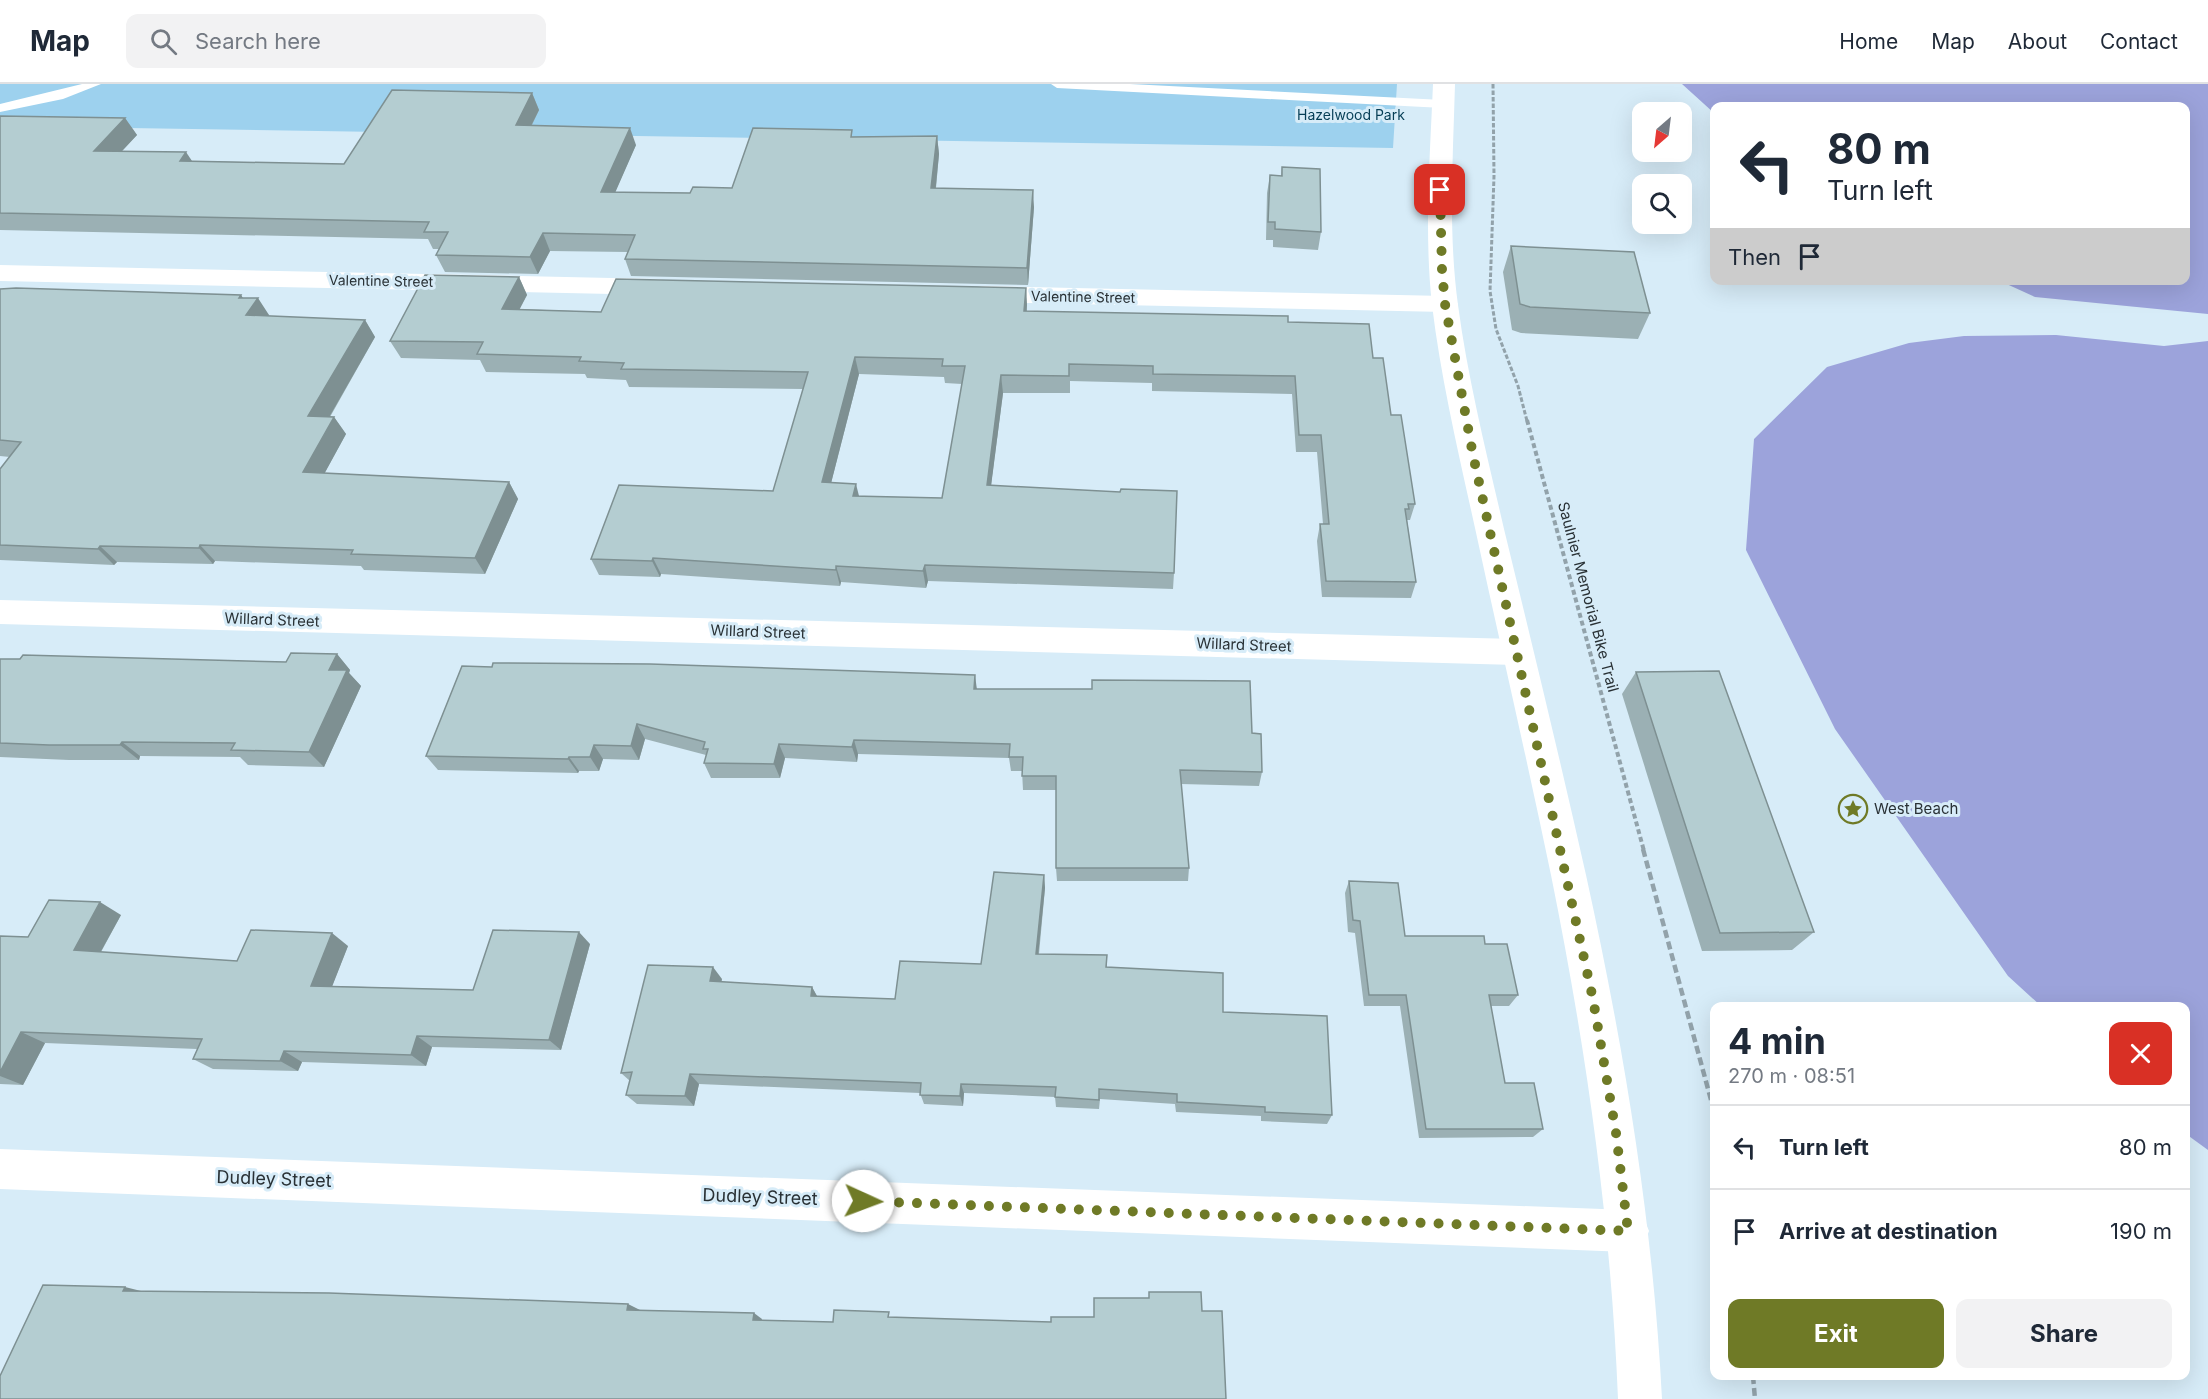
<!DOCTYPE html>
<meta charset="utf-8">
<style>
body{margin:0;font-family:Inter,sans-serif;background:#f2f2f3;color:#1f2937;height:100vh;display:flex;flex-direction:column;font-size:22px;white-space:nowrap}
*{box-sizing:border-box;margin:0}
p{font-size:20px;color:#747a83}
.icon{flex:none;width:33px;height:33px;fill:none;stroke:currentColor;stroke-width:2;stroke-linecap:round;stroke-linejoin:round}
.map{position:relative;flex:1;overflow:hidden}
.details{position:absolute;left:1710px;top:918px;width:480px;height:378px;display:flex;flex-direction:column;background:#fff;border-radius:12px;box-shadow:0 6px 24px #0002}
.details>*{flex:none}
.hud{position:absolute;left:1710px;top:18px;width:480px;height:183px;border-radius:12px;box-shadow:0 6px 24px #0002;background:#fff;color:#1f2937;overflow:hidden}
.needle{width:39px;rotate:208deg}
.fabs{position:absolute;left:1632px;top:18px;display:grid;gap:12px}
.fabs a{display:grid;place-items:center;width:60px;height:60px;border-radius:12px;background:#fff;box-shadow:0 6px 24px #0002;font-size:30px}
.pin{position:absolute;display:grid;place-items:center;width:51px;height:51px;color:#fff;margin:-26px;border-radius:12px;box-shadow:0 3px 9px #0006}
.me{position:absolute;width:66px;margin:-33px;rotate:92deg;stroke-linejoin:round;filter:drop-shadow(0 0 4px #0008)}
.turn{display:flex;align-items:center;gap:21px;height:126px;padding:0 18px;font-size:27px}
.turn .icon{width:78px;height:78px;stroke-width:2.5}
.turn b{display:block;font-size:42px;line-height:51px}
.then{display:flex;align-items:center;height:57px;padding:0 18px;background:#0003;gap:12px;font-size:22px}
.round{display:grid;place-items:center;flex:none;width:63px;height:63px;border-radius:12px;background:#f2f2f3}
.headline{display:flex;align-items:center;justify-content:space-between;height:102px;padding:0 18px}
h1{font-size:36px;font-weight:700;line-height:45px}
.primary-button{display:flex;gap:12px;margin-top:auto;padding:12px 18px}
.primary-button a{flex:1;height:69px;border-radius:12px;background:#6f7a26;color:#fff;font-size:24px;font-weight:700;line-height:69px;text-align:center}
.primary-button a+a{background:#f2f2f3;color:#1f2937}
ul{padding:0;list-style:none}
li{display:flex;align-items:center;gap:18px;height:84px;padding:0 18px;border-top:2px solid #e0e1e3}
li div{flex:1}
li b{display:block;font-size:22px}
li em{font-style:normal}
header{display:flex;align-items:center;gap:36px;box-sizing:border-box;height:84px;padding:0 30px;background:#fff;border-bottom:2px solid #e0e1e3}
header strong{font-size:28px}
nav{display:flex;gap:33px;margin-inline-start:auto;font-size:21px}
.search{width:420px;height:54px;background:#f2f2f3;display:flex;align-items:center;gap:15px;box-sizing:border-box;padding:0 21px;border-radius:12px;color:#747a83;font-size:22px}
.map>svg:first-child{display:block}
.green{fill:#9dd1ee}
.water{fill:#9ca3db}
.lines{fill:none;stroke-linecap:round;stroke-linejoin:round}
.path-far2{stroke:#92a2aa;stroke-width:3;stroke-dasharray:4.5 2;stroke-linecap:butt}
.path-far1{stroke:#92a2aa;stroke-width:4;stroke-dasharray:5 3;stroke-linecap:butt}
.path{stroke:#92a2aa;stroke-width:4.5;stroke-dasharray:8 4;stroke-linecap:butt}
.service{fill:#fff;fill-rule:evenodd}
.minor{fill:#fff;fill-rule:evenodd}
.secondary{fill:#fff;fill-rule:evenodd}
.wall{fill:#9bb0b4;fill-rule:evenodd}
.shaded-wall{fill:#7e9092}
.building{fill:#b4cdd1;stroke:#7e9092;stroke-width:1.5;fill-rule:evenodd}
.route{stroke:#6f7a26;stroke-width:10;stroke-dasharray:0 18}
.labels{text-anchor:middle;stroke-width:6;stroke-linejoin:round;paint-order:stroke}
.far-park-label{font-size:14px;fill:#063e56;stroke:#d7ecf8}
.far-street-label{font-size:14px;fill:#293135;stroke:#d7ecf8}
.street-label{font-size:15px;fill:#293135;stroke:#d7ecf8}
.poi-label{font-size:15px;fill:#293135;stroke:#d7ecf8;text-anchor:start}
.near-street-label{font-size:18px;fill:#293135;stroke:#d7ecf8}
</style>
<header>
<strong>Map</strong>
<div class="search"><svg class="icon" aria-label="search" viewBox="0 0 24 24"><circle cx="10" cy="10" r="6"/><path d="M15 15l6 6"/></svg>Search here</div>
<nav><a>Home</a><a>Map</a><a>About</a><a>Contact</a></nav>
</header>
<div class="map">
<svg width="2208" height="1315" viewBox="0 0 2208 1315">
<rect width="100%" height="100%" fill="#d7ecf8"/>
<path class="green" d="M0,0H1397L1393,64L0,42Z"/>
<g class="water">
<path d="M1682,0H2208V230L2035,213L2000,197L2186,196V22H1714V29Z"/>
<path d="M2056,251L2164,262L2208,257V1066L2186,1050V922H2041L2008,892L1835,645L1746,466L1754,355L1827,283L1909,259L1964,252Z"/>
</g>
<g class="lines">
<path class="path-far2" d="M1493,0L1494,92L1490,207L1496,245L1518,302L1527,337"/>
<path class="path-far1" d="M1527,336L1644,767"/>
<g class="path">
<path d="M1643,765L1714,1027"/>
<path d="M1753,1292L1755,1315"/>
</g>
<g class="service">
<path d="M82,0H101L63,15L0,28V20Z"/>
<path d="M1051,0H1130L1443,16L1449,20L1443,24L1057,4Z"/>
</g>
<g class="minor">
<path d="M0,181L658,195L667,197L670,203L667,209L658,211L0,197Z"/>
<path d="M982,202L1445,212L1454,214L1458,220L1454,226L1445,228L982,218L973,216L969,210L973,204Z"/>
<path d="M0,516L1516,555L1527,559L1532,568L1527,577L1516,581L0,540Z"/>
<path d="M0,1065L1628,1126L1643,1132L1649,1147L1643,1162L1628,1168L0,1105Z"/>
</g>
<path class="secondary" d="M1433,0H1455C1453,73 1448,148 1458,221C1468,296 1487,371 1504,445C1532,560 1560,675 1586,791C1624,964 1653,1138 1662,1315H1618C1611,1138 1586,964 1551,791C1527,675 1500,560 1475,444C1459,371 1441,296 1432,221C1424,148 1430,73 1433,0Z"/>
</g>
<g class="wall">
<path d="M532,9L539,26L532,41L636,61L615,108L690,109L732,104L853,53L937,52L939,70L936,104L1034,123L1028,201L631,192L625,175L628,168L550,167L538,190L445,188L436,171L439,165H433L428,155L0,146V32L125,34L137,51L122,67L192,77L344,80Z"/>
<path d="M1282,83L1321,148L1318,166L1273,163V156H1266L1267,109L1270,91L1281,92Z"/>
<path d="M1511,162L1650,229L1638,255L1521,249L1512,246L1503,188Z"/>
<path d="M519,193L527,211L519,225L601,228L1026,204L1027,227L1288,238L1373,274L1391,331L1415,420L1410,436H1407L1416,498L1411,514L1322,513L1317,457L1320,440H1323L1317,368H1296L1292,310L1152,307V299L1070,297V309H1003L991,401L1174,489L1173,505L928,497L926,504L841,498L840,502L661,490L660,493L599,491L591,475L773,407L803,305L629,303L626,296L587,294L585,290L486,288L480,276L401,274L390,257ZM859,290L944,293L945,299L962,300L942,414L859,412L831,399Z"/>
<path d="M0,205L241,211L242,214L269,231L268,232L365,236L375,253L330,333H334L346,350L324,390L509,398L518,415L485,490L364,486L361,482L215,477L213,480L117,478L114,481L0,476V385L10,373L0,372Z"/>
<path d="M337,570L350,586L349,589L361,602L324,683L248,681L240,673L140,672L139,676H69L0,673V575L286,578Z"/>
<path d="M462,582L977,605L1252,649L1262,688L1259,702L1181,700L1189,784L1188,797H1057L1056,784V706H1023L1022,687H1011L1009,674L858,670L857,678L785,674L780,694H711L704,679L706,671L645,655L639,676L603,675L599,687H579L578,689L438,686L426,672Z"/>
<path d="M1636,588L1814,848L1792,866L1702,867L1622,610Z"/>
<path d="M1044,791L1045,804L1039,870L1107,871V883L1223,928L1332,1031L1327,1040L1261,1037V1032L1176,1028L1175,1020L1100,1015L1099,1025L1056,1023L1055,1013L964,1009L963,1022L924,1020L920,1009L699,1000L694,1022L637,1020L626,1011L630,997L621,989L722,895L721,898L812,903L817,912L895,915L981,880Z"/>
<path d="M1349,797L1405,852L1485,860L1518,911L1509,922H1491L1505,999L1543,1045L1533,1053L1419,1054L1400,922H1364L1355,849L1348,848L1345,809Z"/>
<path d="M121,831L101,868L237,877L348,862L332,902L473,906L590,860L561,966L432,963L426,982L302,978L298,987L213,985L193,975L197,965L45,959L23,1001L0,1000V852L28,853Z"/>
</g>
<g class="shaded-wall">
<path d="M532,9L539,26L523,58L516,41Z"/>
<path d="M125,34L137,51L106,84L94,67Z"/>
<path d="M630,44L636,61L608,125L601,108Z"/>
<path d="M937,52L939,70L934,121L931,104Z"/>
<path d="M186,68L198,86L180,77Z"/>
<path d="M1033,106L1034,123L1028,201L1027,184Z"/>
<path d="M543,149L550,167L538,190L530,173Z"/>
<path d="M519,193L527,211L511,242L502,225Z"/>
<path d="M1026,204L1027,221L1025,244L1024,227Z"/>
<path d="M241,211L250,225L258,214L269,231L258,248L246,231L239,214Z"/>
<path d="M365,236L375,253L320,349L308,332Z"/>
<path d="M855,273L859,290L827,415L822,398Z"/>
<path d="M1001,291L1003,309L989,418L987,401Z"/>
<path d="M334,333L346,350L316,405L303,388Z"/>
<path d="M509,398L518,415L485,490L475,474Z"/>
<path d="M856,400L860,416L853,412Z"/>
<path d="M200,461L215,477L213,480L199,464Z"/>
<path d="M100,462L117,478L114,481L98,465Z"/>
<path d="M653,474L661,490L660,493L652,477Z"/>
<path d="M925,481L928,497L926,504L923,487Z"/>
<path d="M836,482L841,498L840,502L836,486Z"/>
<path d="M337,570L350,586L349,589L361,602L324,683L309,668L329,586Z"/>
<path d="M975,591L977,606L974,605Z"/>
<path d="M637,640L645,655L639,676L631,662Z"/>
<path d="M854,656L858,670L857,678L852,663Z"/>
<path d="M122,658L140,672L139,676L120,661Z"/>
<path d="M779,660L785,674L780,694L774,680Z"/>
<path d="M594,661L603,675L599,687L590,673Z"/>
<path d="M569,673L579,687L578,689L568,675Z"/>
<path d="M1044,791L1045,804L1037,882L1036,870Z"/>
<path d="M100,818L121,831L95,878L74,866Z"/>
<path d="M579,848L590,860L561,966L549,956Z"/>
<path d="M332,849L348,862L328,913L311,902Z"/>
<path d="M713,883L722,895L719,908L710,897Z"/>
<path d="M812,903L818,914L811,912Z"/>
<path d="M21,948L45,959L23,1001L0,992V988Z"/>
<path d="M417,952L432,963L426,982L411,971Z"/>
<path d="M284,967L302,978L298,987L280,977Z"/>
<path d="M690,990L699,1000L694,1022L685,1012Z"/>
<path d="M961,1000L964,1009L963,1022L960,1012Z"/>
<path d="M125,1203L149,1209L123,1207Z"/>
<path d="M628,1220L640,1226H627Z"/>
<path d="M754,1229L762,1235L761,1241L753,1236Z"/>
</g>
<g class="building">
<path d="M392,6L532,9L516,41L630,44L601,108L690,109L693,103L732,104L753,44L852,46L851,53L937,52L931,104L1033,106L1027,184L625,175L635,151L543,149L530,173L436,171L448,148H424L429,138L0,129V32L125,34L94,67L186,68L180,77L344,80Z"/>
<path d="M1282,83L1320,85L1321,148L1275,145V138H1268L1270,91L1282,92Z"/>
<path d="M1511,162L1634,168L1650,229L1530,223L1520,220Z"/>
<path d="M425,191L519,193L502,225L601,228L616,195L1026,204L1024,227L1288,232V238L1369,240L1373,274H1383L1391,331H1401L1415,420H1408L1409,425H1405L1416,498L1326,497L1320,440H1329L1321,351H1299L1295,292L1153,290V282L1069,280V292L1001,291L987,401L1120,408L1121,405L1177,407L1174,489L925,481L923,487L836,482V486L653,474L652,477L591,475L619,401L773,407L808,288L621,285L624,279L579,277L581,273L477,270L483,258L390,257ZM855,273L943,275L942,282H965L942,414L853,412L856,400L822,398Z"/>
<path d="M16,204L241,211L239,214H258L246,231L365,236L308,332L334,333L303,388L509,398L475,474L351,470L353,466L200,461L199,464L100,462L98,465L0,461V385L21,358L0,356V205Z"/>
<path d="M291,569L337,570L329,586H347L309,668L231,666L235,659L122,658L120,661H49L0,659V575H20L23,571L286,578Z"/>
<path d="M493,579L650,580L975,591L974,605H1092V596L1250,597L1252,649L1261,650L1262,688L1180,686L1189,784H1056V692H1022L1023,673H1009L1010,660L854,656L852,663L779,660L774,680L704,679L708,665H703L705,658L637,640L631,662L594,661L590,673H569L568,675L426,672L462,582L492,583Z"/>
<path d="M1719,587L1814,848L1720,849L1636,588Z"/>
<path d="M994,788L1044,791L1036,870L1107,871L1106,883L1223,889V928L1327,932L1332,1031L1265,1028V1023L1177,1018V1010L1099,1005V1016L1055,1013L1056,1003L961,1000L960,1012L920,1011L921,999L690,990L685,1012L626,1011L632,988L621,989L648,881L713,883L710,897L812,903L811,912L895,915L900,877L981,880Z"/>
<path d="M1349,797L1398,799L1405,852H1484L1485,860H1507L1518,911H1489L1505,999H1534L1543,1045H1426L1406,911H1369L1360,837L1353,836Z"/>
<path d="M49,816L100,818L74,866L237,877L251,846L332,849L311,902L473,906L493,846L579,848L549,956L417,952L411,971L284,967L280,977L193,975L202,955L21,948L0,988V852L28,853Z"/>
<path d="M43,1201L125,1203L123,1207L329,1209L628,1220L627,1226L754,1229L753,1236L833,1238L834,1226L889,1228L888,1233L1051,1238V1233H1094V1214H1149V1208H1201L1202,1227H1222L1226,1315H0V1292Z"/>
</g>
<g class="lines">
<path class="route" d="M863,1117L1628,1147L1616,1049L1593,915L1473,371L1445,220L1442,186L1440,106"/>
</g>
<defs>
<g id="sight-ring" transform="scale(1.5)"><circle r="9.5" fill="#d7ecf8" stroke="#6f7a26" stroke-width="1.5"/><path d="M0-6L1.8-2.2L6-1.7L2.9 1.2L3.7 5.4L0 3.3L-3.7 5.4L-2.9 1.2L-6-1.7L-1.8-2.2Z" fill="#6f7a26"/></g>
</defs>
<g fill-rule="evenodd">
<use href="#sight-ring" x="1853" y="725"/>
</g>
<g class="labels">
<g class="far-park-label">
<text x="1351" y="36">Hazelwood Park</text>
</g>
<g class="far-street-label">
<text transform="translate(381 197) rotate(1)" y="5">Valentine Street</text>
<text transform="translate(1083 213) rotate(1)" y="5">Valentine Street</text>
</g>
<g class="street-label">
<text transform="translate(1588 513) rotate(75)" y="5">Saulnier Memorial Bike Trail</text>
<text transform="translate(272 536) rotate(2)" y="5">Willard Street</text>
<text transform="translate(758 548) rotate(2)" y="5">Willard Street</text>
<text transform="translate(1244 561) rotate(2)" y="5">Willard Street</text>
</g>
<g class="poi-label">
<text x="1874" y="730">West Beach</text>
</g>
<g class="near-street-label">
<text transform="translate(274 1095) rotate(2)" y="6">Dudley Street</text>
<text transform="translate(760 1113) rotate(2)" y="6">Dudley Street</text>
</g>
</g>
</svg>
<div class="fabs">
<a><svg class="needle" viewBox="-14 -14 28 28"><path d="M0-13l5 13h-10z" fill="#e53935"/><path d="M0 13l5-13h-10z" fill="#747a83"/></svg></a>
<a><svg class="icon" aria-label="search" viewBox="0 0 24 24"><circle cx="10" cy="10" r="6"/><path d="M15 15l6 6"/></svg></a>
</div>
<div class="pin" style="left:1440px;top:106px;background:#d93025"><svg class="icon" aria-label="arrive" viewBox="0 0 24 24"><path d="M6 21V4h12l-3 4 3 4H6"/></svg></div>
<svg class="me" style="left:863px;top:1117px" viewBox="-20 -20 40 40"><circle r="19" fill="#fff"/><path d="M0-13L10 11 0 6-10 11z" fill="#6f7a26"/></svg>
<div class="hud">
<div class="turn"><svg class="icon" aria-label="left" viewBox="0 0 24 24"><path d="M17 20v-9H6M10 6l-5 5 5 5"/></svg><div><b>80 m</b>Turn left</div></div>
<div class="then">Then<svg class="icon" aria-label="arrive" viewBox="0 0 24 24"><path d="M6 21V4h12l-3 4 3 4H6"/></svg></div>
</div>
<section class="details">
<div class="headline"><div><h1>4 min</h1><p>270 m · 08:51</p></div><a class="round" style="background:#d93025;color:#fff"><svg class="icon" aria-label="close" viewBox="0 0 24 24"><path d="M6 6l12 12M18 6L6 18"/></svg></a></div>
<ul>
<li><svg class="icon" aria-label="left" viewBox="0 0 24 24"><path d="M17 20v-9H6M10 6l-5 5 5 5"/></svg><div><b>Turn left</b></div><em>80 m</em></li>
<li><svg class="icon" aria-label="arrive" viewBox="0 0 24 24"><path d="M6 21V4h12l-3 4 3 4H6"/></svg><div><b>Arrive at destination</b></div><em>190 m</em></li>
</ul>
<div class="primary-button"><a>Exit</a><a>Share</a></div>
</section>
</div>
